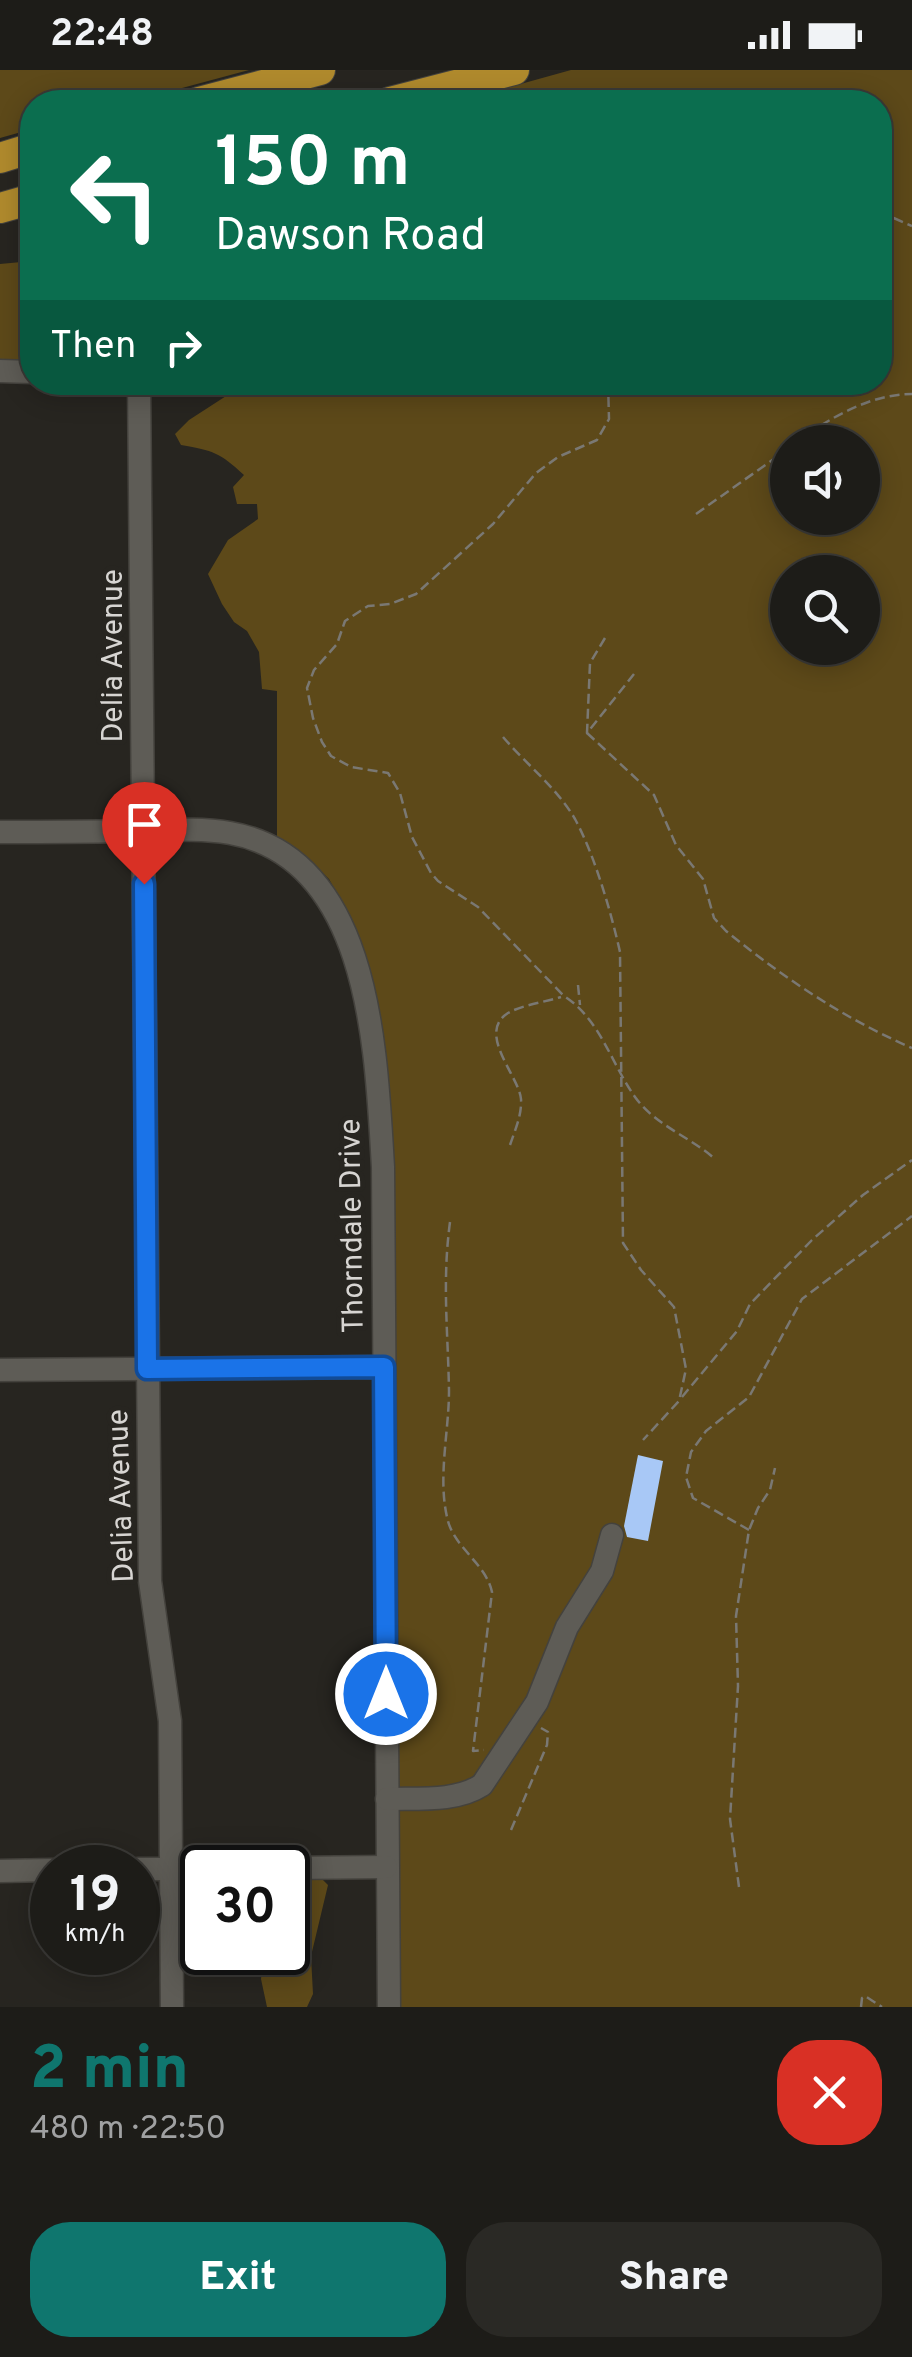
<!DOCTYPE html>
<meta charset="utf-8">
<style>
body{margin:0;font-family:Overpass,sans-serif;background:#2a2925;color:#f1f3f6;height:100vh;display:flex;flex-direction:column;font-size:38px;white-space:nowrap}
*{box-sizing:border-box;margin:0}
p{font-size:32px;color:#a0a1a2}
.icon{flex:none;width:55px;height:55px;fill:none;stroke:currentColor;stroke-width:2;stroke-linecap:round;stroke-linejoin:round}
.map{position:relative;height:1937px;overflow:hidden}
.panel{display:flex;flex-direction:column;background:#1d1c18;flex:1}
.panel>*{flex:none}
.hud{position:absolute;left:20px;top:20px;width:872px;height:305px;border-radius:40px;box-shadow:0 5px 25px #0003,0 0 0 2px #3b3a37;background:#0b6e4f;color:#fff;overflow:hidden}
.controls{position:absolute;left:770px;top:355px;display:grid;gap:20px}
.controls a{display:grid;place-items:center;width:110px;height:110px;border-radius:50%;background:#1d1c18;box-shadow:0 5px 25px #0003,0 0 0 2px #3b3a37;font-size:50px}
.speed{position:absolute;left:30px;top:1775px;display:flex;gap:20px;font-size:50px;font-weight:700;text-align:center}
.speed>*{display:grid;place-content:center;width:130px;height:130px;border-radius:50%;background:#1d1c18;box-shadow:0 5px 25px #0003,0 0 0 2px #3b3a37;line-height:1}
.speed small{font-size:25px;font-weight:400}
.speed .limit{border:5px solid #111;border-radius:15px;background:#fff;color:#111}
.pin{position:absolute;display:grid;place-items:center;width:85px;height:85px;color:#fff;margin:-102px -42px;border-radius:50% 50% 50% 0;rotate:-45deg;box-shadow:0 0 10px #0007}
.pin .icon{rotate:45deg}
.me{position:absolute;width:110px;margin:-55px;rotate:0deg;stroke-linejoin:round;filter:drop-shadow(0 0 8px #0008)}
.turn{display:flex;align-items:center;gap:35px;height:210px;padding:0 30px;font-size:45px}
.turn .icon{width:130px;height:130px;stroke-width:2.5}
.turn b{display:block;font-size:70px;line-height:85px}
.then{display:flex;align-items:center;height:95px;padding:0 30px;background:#0003;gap:20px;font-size:38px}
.round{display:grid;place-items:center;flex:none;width:105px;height:105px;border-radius:40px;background:#2a2925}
.summary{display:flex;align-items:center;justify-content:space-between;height:170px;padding:0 30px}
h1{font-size:60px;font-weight:800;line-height:75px;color:#0f766e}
.action{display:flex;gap:20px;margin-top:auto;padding:20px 30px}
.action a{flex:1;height:115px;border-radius:40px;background:#0f766e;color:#fff;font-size:40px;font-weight:800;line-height:115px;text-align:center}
.action a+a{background:#2a2925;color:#f1f3f6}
.status{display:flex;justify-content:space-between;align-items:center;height:70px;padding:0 50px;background:#1d1c18;direction:ltr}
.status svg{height:28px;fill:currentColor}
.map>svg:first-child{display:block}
.green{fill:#5d4919;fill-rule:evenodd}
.building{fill:#a8c8f6}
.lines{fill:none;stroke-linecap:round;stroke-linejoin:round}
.minor-casing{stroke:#44423d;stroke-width:25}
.highway-casing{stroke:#44423d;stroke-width:32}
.path{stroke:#7a7873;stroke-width:2.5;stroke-dasharray:10 5;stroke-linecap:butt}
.minor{stroke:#5e5c56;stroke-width:22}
.highway{stroke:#b08a2d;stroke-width:30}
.route-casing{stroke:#114b97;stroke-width:25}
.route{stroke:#1a73e8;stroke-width:18}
.labels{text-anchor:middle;stroke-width:10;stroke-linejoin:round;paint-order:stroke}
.street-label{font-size:30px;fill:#d7d5d2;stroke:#272520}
</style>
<div class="status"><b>22:48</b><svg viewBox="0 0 49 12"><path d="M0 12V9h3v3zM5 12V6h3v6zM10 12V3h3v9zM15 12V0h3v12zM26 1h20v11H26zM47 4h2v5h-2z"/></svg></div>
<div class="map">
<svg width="912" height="1937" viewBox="0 0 912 1937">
<rect width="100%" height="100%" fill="#272520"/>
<g class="green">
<path d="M0,0H249L130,32H32V59L0,68Z"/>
<path d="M571,0H912V1937H399L393,1100L361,880L353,853L329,809L307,788L277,768V621L262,619L259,582L247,561L234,552L222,534L208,504L228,470L258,449L257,434H237L233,417L244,405C219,382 214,381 181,375L175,364L189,350L240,317L242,313L880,312V32H455ZM788,372H862V448H788ZM788,502H862V578H788Z"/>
<path d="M32,191V298L0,293V194Z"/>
<path d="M316,1803L328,1815L311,1886L313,1924L307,1937H267L261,1909L264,1883L288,1882V1817L297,1807Z"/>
</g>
<path class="building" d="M638,1385L663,1391L648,1471L627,1467L624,1456Z"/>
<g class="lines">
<g class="minor-casing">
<g id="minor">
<path d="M0,301L32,302"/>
<path d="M139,312L150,1511L170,1651L172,1937"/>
<path d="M0,762C41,762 82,762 122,761C157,761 195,757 230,763C372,788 376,983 383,1097L389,1937"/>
<path d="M0,1300L384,1297"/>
<path d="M387,1729C418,1728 456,1732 482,1715L537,1632L567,1557L602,1501L612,1465"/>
<path d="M288,1798L386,1797"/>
<path d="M138,1799H202"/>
<path d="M0,1801L52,1800"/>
</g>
</g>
<g class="highway-casing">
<g id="highway">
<path d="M199,32L320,0"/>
<path d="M390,32L514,0"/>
<path d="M0,88L32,78"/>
<path d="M0,138L32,129"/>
</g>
</g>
<g class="path">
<path d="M880,142L912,156"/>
<path d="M608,312L609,349L597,370L558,387L536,403L493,454L416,524L390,534L368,536L345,551L337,574L314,600L307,618L313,648L322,672L331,686L351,697L388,703L400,723L412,767L431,803L438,811L478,837L564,926C600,949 611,993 635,1027C656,1056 689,1066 715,1089"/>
<path d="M796,372C830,348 870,324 912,324"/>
<path d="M696,444L788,379"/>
<path d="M605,568L590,593L587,663L634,604"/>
<path d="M587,663L654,725L676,775L703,809L714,848L726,861C784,908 843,948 912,978"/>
<path d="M503,667C526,694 557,718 575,749C595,786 611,842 620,882L623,1173L641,1200L674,1237L686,1299L679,1331L643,1370"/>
<path d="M578,915L580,935"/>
<path d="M510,1075C515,1060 522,1045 521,1029C519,1006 476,963 508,943C522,935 545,932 561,927"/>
<path d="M450,1152C442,1212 448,1261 449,1321C449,1362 437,1410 448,1451C455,1478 486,1494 492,1522L473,1681L484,1680"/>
<path d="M682,1327L737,1261L750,1234L812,1170L863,1125L912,1090"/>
<path d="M749,1460L693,1428L686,1407L691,1382L706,1361L749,1327L802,1229L912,1146"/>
<path d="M511,1760L547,1675L548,1662L541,1658"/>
<path d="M739,1817L730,1749L738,1616L736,1546L749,1460L758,1438L770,1420L775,1398"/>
<path d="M861,1937L862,1928L865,1926L882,1937"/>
</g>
<use href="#minor" class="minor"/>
<use href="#highway" class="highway"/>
</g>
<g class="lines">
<g class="route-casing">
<path id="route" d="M144,814L147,1299L384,1297L386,1624"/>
</g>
<use href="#route" class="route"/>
</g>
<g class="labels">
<g class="street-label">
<text transform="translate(112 586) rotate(-90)" y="10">Delia Avenue</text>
<text transform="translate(351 1156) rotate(-91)" y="10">Thorndale Drive</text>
<text transform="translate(120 1426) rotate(-92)" y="10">Delia Avenue</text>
</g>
</g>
</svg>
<div class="controls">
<a><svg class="icon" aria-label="sound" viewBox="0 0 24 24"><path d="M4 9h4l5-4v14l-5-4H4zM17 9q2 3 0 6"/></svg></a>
<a><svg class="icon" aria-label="search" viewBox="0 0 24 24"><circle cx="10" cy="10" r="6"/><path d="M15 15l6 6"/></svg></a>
</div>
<div class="speed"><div>19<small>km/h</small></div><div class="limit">30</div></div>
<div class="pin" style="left:144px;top:814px;background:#d93025"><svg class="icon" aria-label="arrive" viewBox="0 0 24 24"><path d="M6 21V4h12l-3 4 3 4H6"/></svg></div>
<svg class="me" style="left:386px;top:1624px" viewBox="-20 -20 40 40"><circle r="17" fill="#1a73e8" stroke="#fff" stroke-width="3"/><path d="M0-11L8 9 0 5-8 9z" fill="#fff"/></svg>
<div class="hud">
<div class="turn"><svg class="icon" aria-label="left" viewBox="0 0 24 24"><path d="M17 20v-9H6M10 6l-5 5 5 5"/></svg><div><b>150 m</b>Dawson Road</div></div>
<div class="then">Then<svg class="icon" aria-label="right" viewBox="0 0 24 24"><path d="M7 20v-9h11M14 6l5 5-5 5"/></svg></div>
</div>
</div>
<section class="panel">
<div class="summary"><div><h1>2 min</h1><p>480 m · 22:50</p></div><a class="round" style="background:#d93025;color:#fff"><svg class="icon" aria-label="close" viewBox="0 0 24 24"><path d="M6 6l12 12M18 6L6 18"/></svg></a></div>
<div class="action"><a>Exit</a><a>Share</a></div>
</section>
